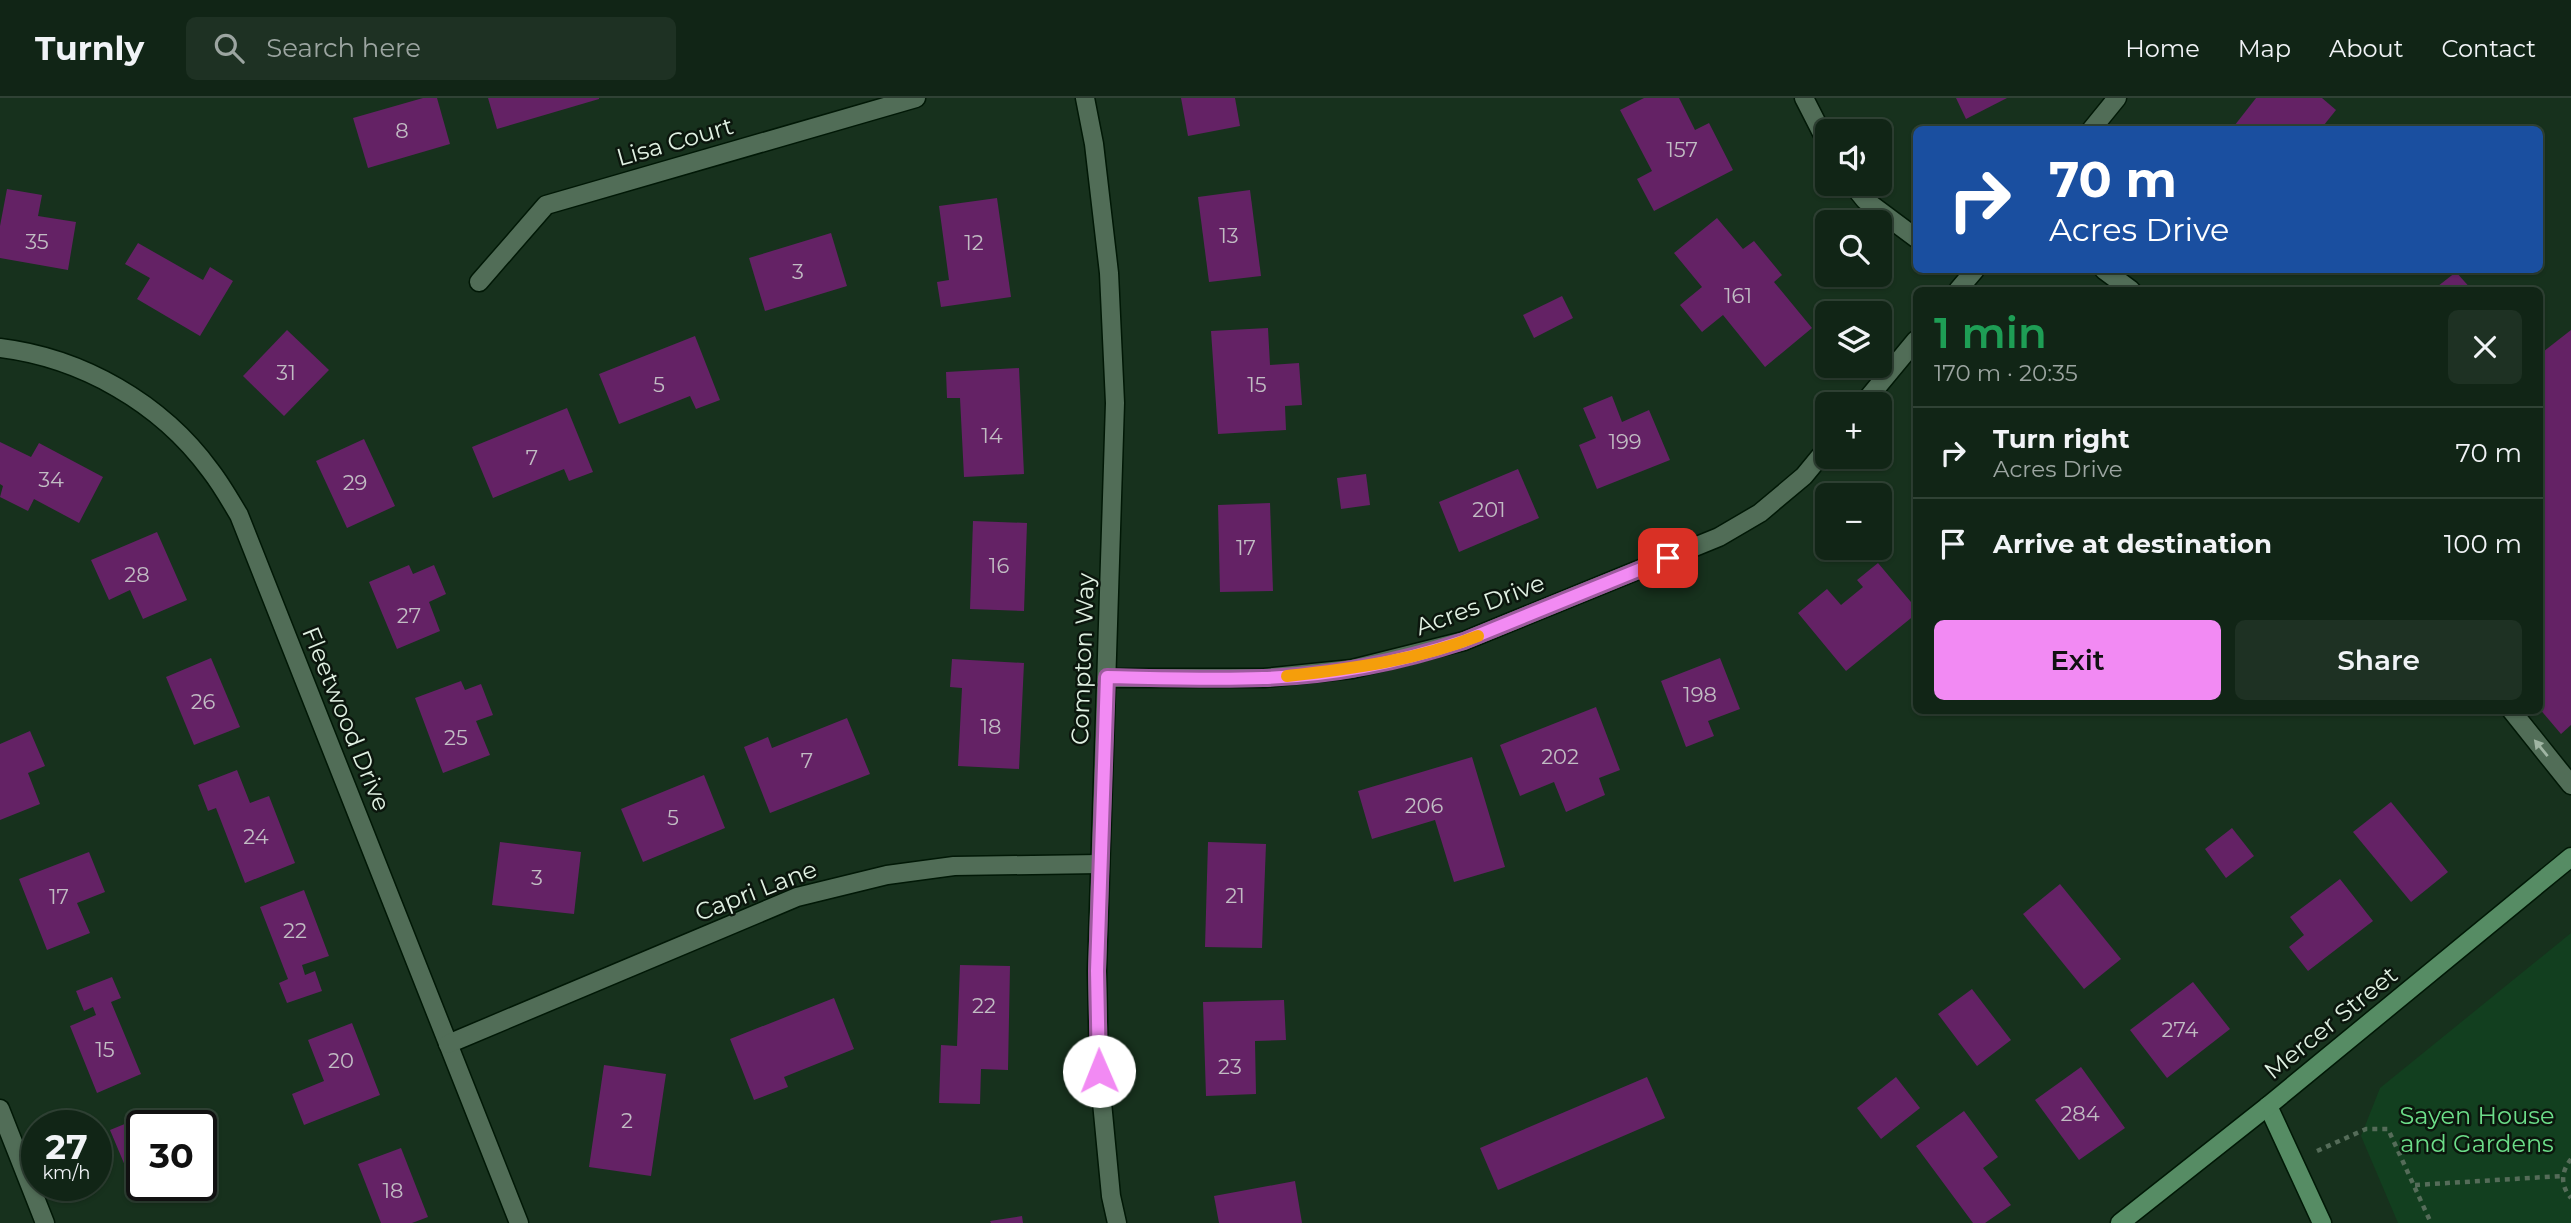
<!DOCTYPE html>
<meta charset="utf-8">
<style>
body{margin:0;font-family:Montserrat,sans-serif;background:#1e3123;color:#f1f3f6;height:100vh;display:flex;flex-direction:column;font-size:26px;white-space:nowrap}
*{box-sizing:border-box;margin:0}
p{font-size:23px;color:#9ca5a1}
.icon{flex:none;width:38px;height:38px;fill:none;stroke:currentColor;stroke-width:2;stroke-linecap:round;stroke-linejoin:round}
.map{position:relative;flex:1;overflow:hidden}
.drawer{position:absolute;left:1913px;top:189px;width:630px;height:427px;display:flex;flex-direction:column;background:#112516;border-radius:10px;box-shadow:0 2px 5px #0004,0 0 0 2px #304235}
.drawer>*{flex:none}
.banner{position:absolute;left:1913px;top:28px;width:630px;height:147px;border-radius:10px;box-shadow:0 2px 5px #0004,0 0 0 2px #304235;background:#1a4fa0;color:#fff;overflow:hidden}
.controls{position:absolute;left:1815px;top:21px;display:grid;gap:14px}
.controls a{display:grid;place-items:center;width:77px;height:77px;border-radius:10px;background:#112516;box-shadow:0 2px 5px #0004,0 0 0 2px #304235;font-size:35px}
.speed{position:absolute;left:21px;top:1012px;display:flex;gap:14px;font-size:35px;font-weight:700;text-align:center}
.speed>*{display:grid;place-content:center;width:91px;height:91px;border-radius:50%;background:#112516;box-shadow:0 2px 5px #0004,0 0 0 2px #304235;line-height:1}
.speed small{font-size:18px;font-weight:400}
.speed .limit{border:4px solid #111;border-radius:10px;background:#fff;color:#111}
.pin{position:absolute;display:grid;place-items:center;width:60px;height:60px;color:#fff;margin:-30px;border-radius:14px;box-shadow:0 4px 10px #0006}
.me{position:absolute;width:77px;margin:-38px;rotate:359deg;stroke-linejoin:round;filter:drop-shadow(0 0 5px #0008)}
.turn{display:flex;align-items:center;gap:24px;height:147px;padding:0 21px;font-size:32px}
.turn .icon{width:91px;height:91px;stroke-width:2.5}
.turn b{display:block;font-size:49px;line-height:60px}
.round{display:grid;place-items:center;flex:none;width:74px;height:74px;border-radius:10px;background:#1e3123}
.summary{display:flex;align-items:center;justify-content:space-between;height:119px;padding:0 21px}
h1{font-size:42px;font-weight:600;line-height:52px;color:#1e9e55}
.cta{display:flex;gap:14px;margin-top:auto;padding:14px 21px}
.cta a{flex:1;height:80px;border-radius:10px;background:#f28af3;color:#111;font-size:28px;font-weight:600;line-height:80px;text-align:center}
.cta a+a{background:#1e3123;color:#f1f3f6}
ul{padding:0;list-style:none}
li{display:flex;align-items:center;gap:21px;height:91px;padding:0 21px;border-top:2px solid #304235}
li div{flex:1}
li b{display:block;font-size:26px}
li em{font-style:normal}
header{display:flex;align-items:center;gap:42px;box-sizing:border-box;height:98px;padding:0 35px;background:#112516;border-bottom:2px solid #304235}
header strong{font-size:33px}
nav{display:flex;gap:38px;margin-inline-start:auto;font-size:24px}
.search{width:490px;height:63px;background:#1e3123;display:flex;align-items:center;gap:18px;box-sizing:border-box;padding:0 24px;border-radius:10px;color:#9ca5a1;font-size:26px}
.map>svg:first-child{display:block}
.green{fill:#123f1f}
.building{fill:#642265}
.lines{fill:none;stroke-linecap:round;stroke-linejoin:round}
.lane-casing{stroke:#011806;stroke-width:21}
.street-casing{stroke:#011806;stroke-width:21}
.secondary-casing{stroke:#011806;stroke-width:21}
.path{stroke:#556c59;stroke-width:4.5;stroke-dasharray:5 5;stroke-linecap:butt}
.lane{stroke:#516d57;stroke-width:18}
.street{stroke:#516d57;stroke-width:18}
.secondary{stroke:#568c64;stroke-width:18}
.oneway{fill:#a0b5a3}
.route-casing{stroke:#9d5a9e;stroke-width:18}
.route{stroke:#f28af3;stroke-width:12}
.slow{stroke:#f59e0b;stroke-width:12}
.labels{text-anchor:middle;stroke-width:5;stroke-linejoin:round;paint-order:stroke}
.number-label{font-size:21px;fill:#c1bcc3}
.street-label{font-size:24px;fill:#e0f0e2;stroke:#0b160d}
.park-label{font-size:24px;fill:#6cde89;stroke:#0b160d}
</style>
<header>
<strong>Turnly</strong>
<div class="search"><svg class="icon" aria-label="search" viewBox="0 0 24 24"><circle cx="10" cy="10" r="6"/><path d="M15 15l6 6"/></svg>Search here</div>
<nav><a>Home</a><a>Map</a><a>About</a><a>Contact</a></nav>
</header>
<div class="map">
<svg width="2571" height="1125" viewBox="0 0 2571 1125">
<rect width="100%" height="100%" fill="#17311d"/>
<path class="green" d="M2571,835V1125H2398L2361,1038L2380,990Z"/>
<g class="building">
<path d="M423,0H437L450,46L368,70L353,20Z"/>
<path d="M488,0H599V1L497,31Z"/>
<path d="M1181,0H1235L1240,28L1188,38Z"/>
<path d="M1644,0H1679L1695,32L1709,25L1733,72L1654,113L1637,81L1652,73L1620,12Z"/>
<path d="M1956,0H2007L1966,21Z"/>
<path d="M2256,0H2322L2336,12L2320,32H2231Z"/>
<path d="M7,91L42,97L38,118L76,124L68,172L0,160V128Z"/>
<path d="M1250,92L1261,178L1209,184L1198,99Z"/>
<path d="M997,100L1011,199L941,209L937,184L949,182L939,108Z"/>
<path d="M1717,120L1743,151L1754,143L1782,177L1774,184L1812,230L1765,269L1723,217L1702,234L1680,207L1702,189L1674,155Z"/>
<path d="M831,135L847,188L765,213L749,160Z"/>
<path d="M138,145L203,182L210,169L233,183L200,238L137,201L150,180L125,166Z"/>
<path d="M2456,174L2472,192H2433Z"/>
<path d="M1562,198L1573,220L1534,240L1523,217Z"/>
<path d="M1268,230L1270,267L1299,265L1302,307L1285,308L1286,332L1218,336L1211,233Z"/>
<path d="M287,232L329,272L284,318L243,278Z"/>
<path d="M2571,232V627L2561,636L2539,610V257Z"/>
<path d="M695,238L720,302L696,311L690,298L619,326L599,276Z"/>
<path d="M1019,270L1024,376L964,379L960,300H947L946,274Z"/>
<path d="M1612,298L1622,324L1649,312L1670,362L1597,391L1579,347L1596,340L1583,310Z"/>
<path d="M567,310L593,374L569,383L564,371L493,400L472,349Z"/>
<path d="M364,341L395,408L347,430L316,363Z"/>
<path d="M0,344L31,359L39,345L103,379L79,425L34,401L28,413L0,399L3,388L0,386Z"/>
<path d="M1518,371L1539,420L1459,454L1439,404Z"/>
<path d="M1366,376L1370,407L1341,411L1337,380Z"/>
<path d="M1270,405L1273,493L1220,494L1218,407Z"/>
<path d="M973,423L1027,425L1024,513L970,511Z"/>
<path d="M157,434L187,502L143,521L130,492L109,502L91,462Z"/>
<path d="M1878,465L1916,510V516L1846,573L1798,515L1827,491L1841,507L1863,489L1857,482Z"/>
<path d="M409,467L413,476L434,467L446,496L429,504L440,533L397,551L369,484Z"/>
<path d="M211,560L240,629L194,647L166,579Z"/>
<path d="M1720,560L1740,611L1708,623L1714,638L1686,649L1661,583Z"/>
<path d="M952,561L1024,565L1019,671L958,668L962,590L950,589Z"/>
<path d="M461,583L465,592L481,586L493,617L476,623L490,657L443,675L415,600Z"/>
<path d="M1596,609L1620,672L1599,680L1605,697L1566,714L1554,684L1520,698L1500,647Z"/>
<path d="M847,620L870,676L770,715L744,649L768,639L772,650Z"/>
<path d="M30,633L45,668L28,675L40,706L0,722V646Z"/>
<path d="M1472,659L1505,769L1454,784L1435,722L1372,741L1358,693Z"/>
<path d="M237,672L250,705L269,698L295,765L245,785L216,710L208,713L198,687Z"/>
<path d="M704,677L725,730L643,764L621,711Z"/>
<path d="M2391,704L2448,774L2411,804L2353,734Z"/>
<path d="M2232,730L2254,758L2226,780L2205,751Z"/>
<path d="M500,744L581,754L574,816L492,807Z"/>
<path d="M1208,744L1266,746L1262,850L1205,849Z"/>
<path d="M89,754L105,794L77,805L90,835L47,852L19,781Z"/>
<path d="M2340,781L2373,823L2308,873L2289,849L2304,837L2290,819Z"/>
<path d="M2060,786L2121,861L2084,891L2023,816Z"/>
<path d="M304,792L329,858L302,867L305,877L315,873L322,893L287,905L279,885L288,881L260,809Z"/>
<path d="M960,867L1010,868L1008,972L981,971L980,1006L939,1005L941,947L957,948Z"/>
<path d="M112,879L121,900L111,904L141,976L97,995L70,928L96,917L93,909L84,913L76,893Z"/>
<path d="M2193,884L2230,931L2167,980L2130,932Z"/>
<path d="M1972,891L2011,942L1977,968L1938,916Z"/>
<path d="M834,900L854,951L784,979L788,989L754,1002L730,941Z"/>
<path d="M1284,902L1286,942L1255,943L1256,996L1206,998L1203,904Z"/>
<path d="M352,925L380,997L304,1027L292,996L324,983L308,942Z"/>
<path d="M604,967L666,976L651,1078L589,1069Z"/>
<path d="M2081,969L2125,1030L2079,1062L2035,1002Z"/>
<path d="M1647,979L1665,1020L1498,1092L1480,1050Z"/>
<path d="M1896,979L1920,1010L1881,1041L1857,1010Z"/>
<path d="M1964,1013L1998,1059L1983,1070L2011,1107L1985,1125H1973L1916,1048Z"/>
<path d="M154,1014L159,1027H142V1087H174L139,1101L110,1032Z"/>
<path d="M401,1050L428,1119L412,1125H381L358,1066Z"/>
<path d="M1295,1083L1302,1125H1219L1214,1098Z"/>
<path d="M1022,1118L1023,1125H991L990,1123Z"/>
</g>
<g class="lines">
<g class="lane-casing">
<g id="lane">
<path d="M2104,172L2131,192"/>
<path d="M2511,612L2571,687"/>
</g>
</g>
<g class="street-casing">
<g id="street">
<path d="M1085,0L1094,46L1109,175L1115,305L1097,873L1099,973L1111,1098L1117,1125"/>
<path d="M1804,0L1827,45"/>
<path d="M2091,32L2117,0"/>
<path d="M1852,86L1865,102L1916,140"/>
<path d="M479,184L546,107L916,0"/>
<path d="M1958,192L1975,172"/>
<path d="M0,250C82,260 161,305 210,372C221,386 230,402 239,417L519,1125"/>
<path d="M1863,306L1916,242"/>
<path d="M1107,580H1264L1352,571L1464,543L1719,439L1760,415L1804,378L1827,350"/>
<path d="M448,946L797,799L887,777L954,768L1100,766"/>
<path d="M0,1011L45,1125"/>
</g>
</g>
<g class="secondary-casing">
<g id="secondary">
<path d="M2268,1008L2322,1125"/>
<path d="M2120,1125L2268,1008L2571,759"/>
</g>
</g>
<g class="path">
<path d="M2317,1053L2366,1031H2388L2431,1125"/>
<path d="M2571,1061C2561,1074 2560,1087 2571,1100"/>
<path d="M2415,1087L2562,1078"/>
</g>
<use href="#lane" class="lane"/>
<use href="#street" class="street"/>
<use href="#secondary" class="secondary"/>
</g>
<defs><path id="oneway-solid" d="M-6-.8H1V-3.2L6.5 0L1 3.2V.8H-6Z" transform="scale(1.75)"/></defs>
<use class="oneway" href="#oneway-solid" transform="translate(2541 650) rotate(-129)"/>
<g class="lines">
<g class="route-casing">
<path id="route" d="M1099,973L1097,873L1107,579C1159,580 1211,582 1263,580C1331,578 1400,564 1464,543L1668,460"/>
</g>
<use href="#route" class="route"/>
<path class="slow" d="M1287,578C1352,571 1417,562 1478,538"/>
</g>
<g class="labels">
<g class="number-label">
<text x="402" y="40">8</text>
<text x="1682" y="59">157</text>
<text x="1229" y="145">13</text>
<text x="37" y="151">35</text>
<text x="974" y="152">12</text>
<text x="798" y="181">3</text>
<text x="1738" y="205">161</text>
<text x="286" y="282">31</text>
<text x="659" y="294">5</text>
<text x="1257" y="294">15</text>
<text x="992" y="345">14</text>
<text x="1625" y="351">199</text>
<text x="532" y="367">7</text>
<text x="51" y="389">34</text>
<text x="355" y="392">29</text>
<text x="1489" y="419">201</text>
<text x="1246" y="457">17</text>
<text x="999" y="475">16</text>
<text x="137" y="484">28</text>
<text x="409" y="525">27</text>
<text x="1700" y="604">198</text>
<text x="203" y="611">26</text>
<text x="991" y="636">18</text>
<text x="456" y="647">25</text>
<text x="1560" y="666">202</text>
<text x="807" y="670">7</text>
<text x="1424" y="715">206</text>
<text x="673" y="727">5</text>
<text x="256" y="746">24</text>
<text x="537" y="787">3</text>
<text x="1235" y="805">21</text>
<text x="59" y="806">17</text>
<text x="295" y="840">22</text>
<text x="984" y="915">22</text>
<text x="2180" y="939">274</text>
<text x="105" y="959">15</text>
<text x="341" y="970">20</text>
<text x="1230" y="976">23</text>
<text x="2080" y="1023">284</text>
<text x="627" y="1030">2</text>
<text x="393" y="1100">18</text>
</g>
<g class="street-label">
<text transform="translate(675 44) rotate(-16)" y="8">Lisa Court</text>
<text transform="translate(1480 507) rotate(-20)" y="8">Acres Drive</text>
<text transform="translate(1083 561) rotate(-88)" y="8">Compton Way</text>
<text transform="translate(346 621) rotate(68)" y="8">Fleetwood Drive</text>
<text transform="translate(756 793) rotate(-21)" y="8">Capri Lane</text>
<text transform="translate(2331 925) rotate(-39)" y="8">Mercer Street</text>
</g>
<g class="park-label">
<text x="2477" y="1026">Sayen House<tspan x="2477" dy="28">and Gardens</tspan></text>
</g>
</g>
</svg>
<div class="controls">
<a><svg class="icon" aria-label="sound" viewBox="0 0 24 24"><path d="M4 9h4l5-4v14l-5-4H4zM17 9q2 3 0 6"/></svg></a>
<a><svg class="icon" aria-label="search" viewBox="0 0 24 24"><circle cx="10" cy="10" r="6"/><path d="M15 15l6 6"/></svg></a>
<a><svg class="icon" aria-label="layers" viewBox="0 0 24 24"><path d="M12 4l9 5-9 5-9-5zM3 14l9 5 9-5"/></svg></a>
<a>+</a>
<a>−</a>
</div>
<div class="speed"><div>27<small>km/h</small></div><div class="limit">30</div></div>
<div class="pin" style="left:1668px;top:460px;background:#d93025"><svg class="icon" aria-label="arrive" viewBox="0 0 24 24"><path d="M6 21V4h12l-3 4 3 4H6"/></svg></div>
<svg class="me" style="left:1099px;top:973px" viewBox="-20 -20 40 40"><circle r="19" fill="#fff"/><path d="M0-13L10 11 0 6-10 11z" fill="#f28af3"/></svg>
<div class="banner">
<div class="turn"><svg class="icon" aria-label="right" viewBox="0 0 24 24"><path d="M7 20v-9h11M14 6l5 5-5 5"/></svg><div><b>70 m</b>Acres Drive</div></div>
</div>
<section class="drawer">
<div class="summary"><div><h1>1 min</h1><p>170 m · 20:35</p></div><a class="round"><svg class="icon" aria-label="close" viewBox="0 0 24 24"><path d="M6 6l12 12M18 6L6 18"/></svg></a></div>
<ul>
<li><svg class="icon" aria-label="right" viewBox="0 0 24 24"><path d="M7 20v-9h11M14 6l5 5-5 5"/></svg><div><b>Turn right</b><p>Acres Drive</p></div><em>70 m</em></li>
<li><svg class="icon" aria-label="arrive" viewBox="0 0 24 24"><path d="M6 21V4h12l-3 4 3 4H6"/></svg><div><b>Arrive at destination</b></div><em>100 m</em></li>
</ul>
<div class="cta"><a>Exit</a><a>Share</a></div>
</section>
</div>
